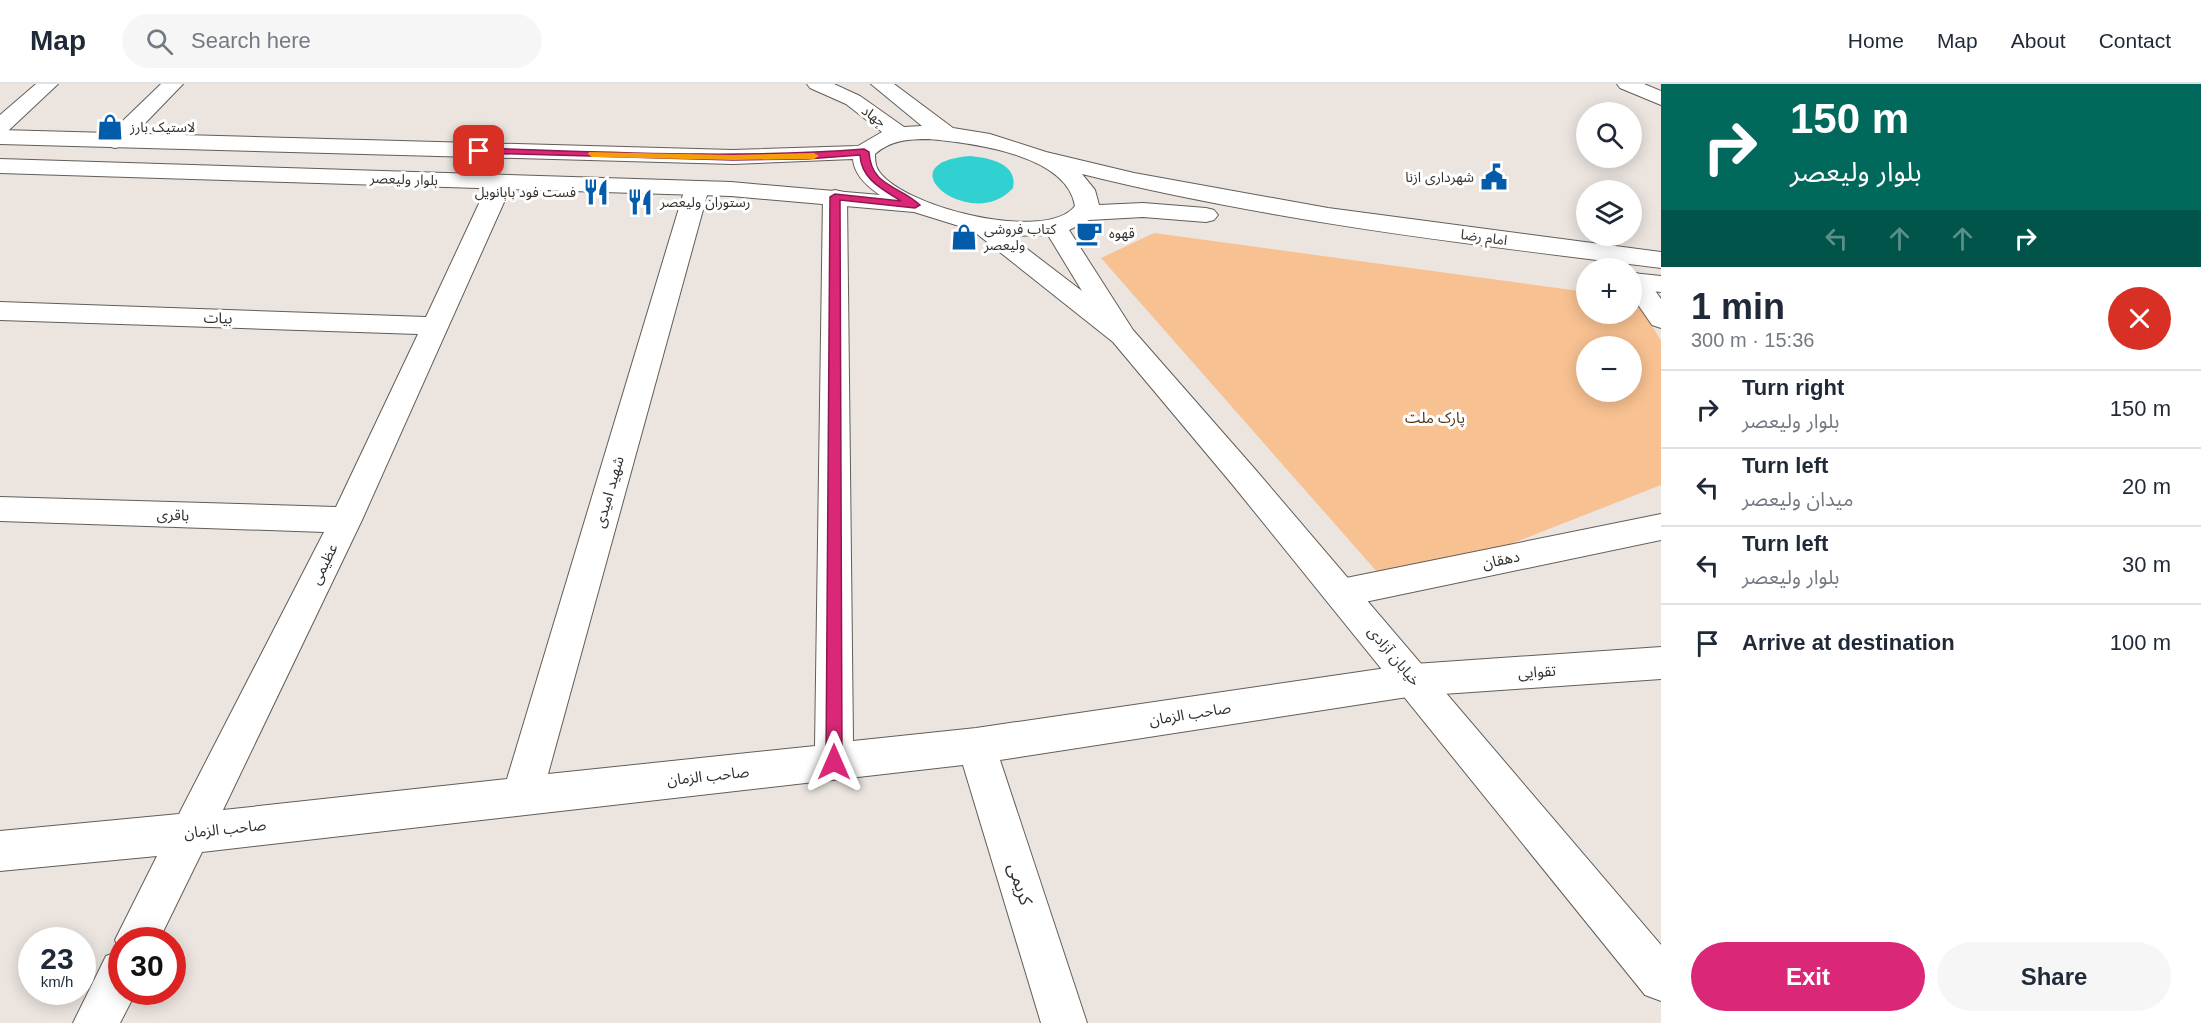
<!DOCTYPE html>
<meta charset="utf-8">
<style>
body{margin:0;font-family:Arial,"Noto Sans Arabic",sans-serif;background:#f6f6f7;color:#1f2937;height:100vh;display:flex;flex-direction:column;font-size:22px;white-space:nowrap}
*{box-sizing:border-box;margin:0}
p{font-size:20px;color:#747a83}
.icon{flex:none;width:33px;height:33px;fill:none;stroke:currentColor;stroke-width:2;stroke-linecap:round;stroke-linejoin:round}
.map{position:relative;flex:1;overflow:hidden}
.panel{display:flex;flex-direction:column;background:#fff;width:540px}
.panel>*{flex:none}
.guide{background:#00695c;color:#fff;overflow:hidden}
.tools{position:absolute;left:1576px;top:18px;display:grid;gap:12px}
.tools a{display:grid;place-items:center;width:66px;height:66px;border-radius:50%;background:#fff;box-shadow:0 3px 15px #0003;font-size:30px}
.speed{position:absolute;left:18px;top:843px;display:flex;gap:12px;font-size:30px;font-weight:700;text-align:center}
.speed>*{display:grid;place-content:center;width:78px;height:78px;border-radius:50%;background:#fff;box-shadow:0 3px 15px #0003;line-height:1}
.speed small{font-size:15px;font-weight:400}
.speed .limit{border:9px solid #d22;background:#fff;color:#111}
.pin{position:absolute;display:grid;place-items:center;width:51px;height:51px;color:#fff;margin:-26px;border-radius:12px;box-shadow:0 3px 9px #0006}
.me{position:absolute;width:66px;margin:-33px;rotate:0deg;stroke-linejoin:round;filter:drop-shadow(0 0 4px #0008)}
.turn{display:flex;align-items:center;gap:21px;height:126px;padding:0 30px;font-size:27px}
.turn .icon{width:78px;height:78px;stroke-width:2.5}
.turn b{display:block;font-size:42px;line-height:51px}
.lanes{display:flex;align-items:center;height:57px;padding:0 30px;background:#0003;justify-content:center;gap:30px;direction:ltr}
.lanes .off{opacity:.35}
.round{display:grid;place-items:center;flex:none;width:63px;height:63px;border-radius:32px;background:#f6f6f7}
.overview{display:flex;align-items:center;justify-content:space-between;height:102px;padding:0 30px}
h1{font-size:36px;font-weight:600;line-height:45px}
.primary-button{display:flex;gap:12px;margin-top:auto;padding:12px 30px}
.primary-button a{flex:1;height:69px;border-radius:36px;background:#db2777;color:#fff;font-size:24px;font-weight:600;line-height:69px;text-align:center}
.primary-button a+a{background:#f6f6f7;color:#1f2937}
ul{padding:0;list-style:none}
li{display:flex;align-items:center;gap:18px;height:78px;padding:0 30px;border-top:2px solid #e0e1e3}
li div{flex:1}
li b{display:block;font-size:22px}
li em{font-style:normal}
header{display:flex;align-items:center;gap:36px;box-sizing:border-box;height:84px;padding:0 30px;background:#fff;border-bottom:2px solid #e0e1e3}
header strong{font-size:28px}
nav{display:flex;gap:33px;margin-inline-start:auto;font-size:21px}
.search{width:420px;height:54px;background:#f6f6f7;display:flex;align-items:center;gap:15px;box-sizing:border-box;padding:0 21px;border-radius:33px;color:#747a83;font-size:22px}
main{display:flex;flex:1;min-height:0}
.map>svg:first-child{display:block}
.green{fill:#f8c191;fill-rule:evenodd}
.water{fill:#31d1d2}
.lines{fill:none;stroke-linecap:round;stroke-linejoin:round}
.minor-casing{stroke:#635d58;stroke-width:2}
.secondary-casing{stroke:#635d58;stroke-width:2}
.minor{fill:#fff;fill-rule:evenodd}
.secondary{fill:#fff;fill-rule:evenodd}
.route{fill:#db2777;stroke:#8e194d;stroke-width:1.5}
.slow{fill:#f59e0b}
.labels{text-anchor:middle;stroke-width:6;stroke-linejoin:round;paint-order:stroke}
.far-street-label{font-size:14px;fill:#33312e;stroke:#fff}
.far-poi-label{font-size:14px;fill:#33312e;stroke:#fff;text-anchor:start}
.street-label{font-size:15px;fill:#33312e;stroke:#fff}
.park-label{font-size:15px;fill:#513215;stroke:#fff}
.near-street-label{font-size:18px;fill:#33312e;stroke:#fff}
</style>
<header>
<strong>Map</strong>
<div class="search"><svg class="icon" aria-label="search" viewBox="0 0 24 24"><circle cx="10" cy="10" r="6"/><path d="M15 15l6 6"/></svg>Search here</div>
<nav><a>Home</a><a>Map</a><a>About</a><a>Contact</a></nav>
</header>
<main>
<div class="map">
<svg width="1661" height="939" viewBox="0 0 1661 939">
<rect width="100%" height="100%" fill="#ebe4df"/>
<path class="green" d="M1154,149L1587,208V230H1632V215L1637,216L1661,257V401L1393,506L1101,174ZM1587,262H1632V308H1587Z"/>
<path class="water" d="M970,72C989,74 1018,79 1013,104C973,150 881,79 970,72Z"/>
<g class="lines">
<g class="minor-casing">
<g id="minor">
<path d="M36,0H58L8,47L0,48V31Z"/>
<path d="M161,0H183L123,62L115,64L107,62L104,57L107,52Z"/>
<path d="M1617,0H1644L1661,7V21L1620,4Z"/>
<path d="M501,91L509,93L513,98L362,436L223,726L507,695L685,104L689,99L697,97L705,99L709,104L548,690L815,662L823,113L827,108L835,106L843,108L847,113L853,657L976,644L1414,580L1661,563V595L1414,612L1000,676L1087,939H1041L963,681L202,768L159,856H122V908H136L120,939H73L106,872L120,867L115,856L157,772L0,787V747L179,730L324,448L0,437V413L336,423L418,250L0,236V218L426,233L489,98L493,93Z"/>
<path d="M1635,189L1644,191L1661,215V244L1652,241L1632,212V190Z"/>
<path d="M1661,430V456L1341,523L1329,519L1324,509L1329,499L1341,495Z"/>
</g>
</g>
<g class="secondary-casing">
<g id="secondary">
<path d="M807,0H834L860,12L904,43L922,42L871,0H894L953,44L990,50L1046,68L1134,89L1328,124L1661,168V184C1467,160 1271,137 1082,90L1095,106L1099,121L1143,119L1206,124L1214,126L1218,131L1214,136L1206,138L1143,133L1089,136L1069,146L1133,246L1254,384L1661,861V917L1645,911L1232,400L1113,258L972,146L914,128L731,112L0,89V75L731,98L880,111C868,103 854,91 853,75L733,80L0,60V46L733,66L858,62L882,48L846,20L810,4ZM929,55C971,59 1067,70 1075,122C1046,160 896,122 877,84C875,79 875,74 875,70C891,56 909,55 929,55ZM1048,151L1082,207L1010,152Z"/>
<path d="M1632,189L1661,192V208L1632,205Z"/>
</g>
</g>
<use href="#minor" class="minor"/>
<use href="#secondary" class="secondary"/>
</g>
<path class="route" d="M479,64C608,68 736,75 864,65L869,68C871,103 899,101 920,121L915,124L840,116L842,678L840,683L834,685L828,683L826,678L830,113L835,110L901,117C882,105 861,95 860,71L807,75L733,76L476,69V65Z"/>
<path class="slow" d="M589,68L733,71L814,69L819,72L814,75L733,76L592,73L588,70Z"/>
<defs>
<g id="shop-bare" transform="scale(2.07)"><path d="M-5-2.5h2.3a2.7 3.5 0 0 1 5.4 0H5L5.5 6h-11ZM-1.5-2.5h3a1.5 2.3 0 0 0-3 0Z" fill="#025ca9" stroke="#fff" stroke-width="2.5" paint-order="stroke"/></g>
<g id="civic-bare" transform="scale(2.07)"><path d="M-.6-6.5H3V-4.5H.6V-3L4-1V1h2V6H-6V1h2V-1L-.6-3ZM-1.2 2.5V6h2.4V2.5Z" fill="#025ca9" stroke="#fff" stroke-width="2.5" paint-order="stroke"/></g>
<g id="restaurant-bare" transform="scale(2.07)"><path d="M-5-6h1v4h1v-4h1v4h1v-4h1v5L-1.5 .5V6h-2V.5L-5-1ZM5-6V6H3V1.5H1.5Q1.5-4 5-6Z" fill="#025ca9" stroke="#fff" stroke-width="2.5" paint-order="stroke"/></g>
<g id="cafe-bare" transform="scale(2.07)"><path d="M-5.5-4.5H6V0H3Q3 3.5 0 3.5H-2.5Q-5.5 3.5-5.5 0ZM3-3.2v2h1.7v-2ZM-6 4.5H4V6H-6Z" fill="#025ca9" stroke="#fff" stroke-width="2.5" paint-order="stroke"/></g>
</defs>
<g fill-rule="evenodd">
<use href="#shop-bare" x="110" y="43"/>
<use href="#civic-bare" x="1494" y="93"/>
<use href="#restaurant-bare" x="596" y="108"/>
<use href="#restaurant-bare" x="640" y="118"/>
<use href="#cafe-bare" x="1089" y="149"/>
<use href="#shop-bare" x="964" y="153"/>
</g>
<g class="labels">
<g class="far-street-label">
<text transform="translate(874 32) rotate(36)" y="5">جهاد</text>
<text transform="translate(404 95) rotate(2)" y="5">بلوار ولیعصر</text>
<text transform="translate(1484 153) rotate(8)" y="5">امام رضا</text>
</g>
<g class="far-poi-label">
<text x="130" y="48">لاستیک بارز</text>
<text x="1474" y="98" text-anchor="end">شهرداری ازنا</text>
<text x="576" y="113" text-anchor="end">فست فود بابانویل</text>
<text x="660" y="123">رستوران ولیعصر</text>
<text x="984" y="150">کتاب فروشی<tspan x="984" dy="16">ولیعصر</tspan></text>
<text x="1109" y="154">قهوه</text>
</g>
<g class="street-label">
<text transform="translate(218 234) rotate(2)" y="5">بیات</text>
<text transform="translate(609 408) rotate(-74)" y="5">شهید امیدی</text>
<text transform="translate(173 431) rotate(2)" y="5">باقری</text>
<text transform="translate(1501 476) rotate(-12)" y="5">دهقان</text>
<text transform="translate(324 480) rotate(-64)" y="5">عظیمی</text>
<text transform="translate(1394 572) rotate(50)" y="5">خیابان آزادی</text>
<text transform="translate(1537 588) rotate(-4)" y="5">تقوایی</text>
<text transform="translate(1190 630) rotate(-9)" y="5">صاحب الزمان</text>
<text transform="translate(708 692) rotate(-6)" y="5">صاحب الزمان</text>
<text transform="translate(225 745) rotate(-6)" y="5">صاحب الزمان</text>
</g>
<g class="park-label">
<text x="1435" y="339">پارک ملت</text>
</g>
<g class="near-street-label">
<text transform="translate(1020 800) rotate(72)" y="6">کریمی</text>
</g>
</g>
</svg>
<div class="tools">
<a><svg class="icon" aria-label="search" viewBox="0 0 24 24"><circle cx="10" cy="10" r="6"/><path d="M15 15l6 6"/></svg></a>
<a><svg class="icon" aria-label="layers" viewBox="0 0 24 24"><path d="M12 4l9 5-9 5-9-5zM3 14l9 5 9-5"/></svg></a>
<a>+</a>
<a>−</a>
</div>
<div class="speed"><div>23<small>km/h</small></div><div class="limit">30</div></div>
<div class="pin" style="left:479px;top:67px;background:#d93025"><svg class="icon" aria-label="arrive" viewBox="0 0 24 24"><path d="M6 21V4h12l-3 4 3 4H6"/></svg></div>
<svg class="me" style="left:834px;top:678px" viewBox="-20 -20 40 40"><path d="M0-17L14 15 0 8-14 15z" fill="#db2777" stroke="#fff" stroke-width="4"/></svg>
</div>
<section class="panel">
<div class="guide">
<div class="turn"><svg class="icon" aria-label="right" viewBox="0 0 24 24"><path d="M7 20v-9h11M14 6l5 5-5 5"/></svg><div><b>150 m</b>بلوار ولیعصر</div></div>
<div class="lanes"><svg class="icon off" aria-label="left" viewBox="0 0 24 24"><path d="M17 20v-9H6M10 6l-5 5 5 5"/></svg><svg class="icon off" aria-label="ahead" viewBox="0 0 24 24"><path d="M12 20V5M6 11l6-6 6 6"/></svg><svg class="icon off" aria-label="ahead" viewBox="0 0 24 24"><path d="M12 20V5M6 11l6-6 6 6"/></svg><svg class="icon" aria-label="right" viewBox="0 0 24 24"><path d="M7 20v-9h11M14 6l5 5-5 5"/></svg></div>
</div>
<div class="overview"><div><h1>1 min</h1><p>300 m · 15:36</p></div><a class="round" style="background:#d93025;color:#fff"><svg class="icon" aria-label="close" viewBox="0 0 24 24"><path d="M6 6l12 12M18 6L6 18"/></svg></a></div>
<ul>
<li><svg class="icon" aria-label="right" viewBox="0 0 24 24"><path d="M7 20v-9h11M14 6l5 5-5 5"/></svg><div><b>Turn right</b><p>بلوار ولیعصر</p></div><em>150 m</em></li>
<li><svg class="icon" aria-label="left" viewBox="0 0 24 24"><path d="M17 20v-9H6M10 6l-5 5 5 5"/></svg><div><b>Turn left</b><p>میدان ولیعصر</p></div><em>20 m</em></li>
<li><svg class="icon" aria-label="left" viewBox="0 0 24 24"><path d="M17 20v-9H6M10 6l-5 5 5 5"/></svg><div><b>Turn left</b><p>بلوار ولیعصر</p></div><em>30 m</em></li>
<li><svg class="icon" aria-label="arrive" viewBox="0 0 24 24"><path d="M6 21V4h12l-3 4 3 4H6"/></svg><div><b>Arrive at destination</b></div><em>100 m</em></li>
</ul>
<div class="primary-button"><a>Exit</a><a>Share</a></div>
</section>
</main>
